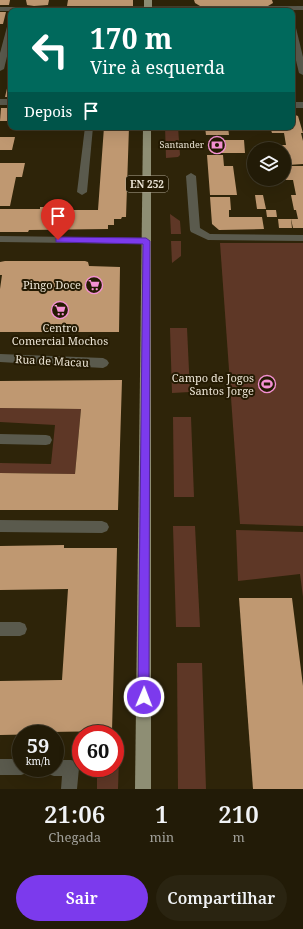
<!DOCTYPE html>
<html lang="pt">
<meta charset="utf-8">
<style>
body{margin:0;font-family:"Noto Serif",serif;background:#2a2411;color:#f1f3f6;height:100vh;display:flex;flex-direction:column;font-size:15px;white-space:nowrap}
*{box-sizing:border-box;margin:0}
p{font-size:13px;color:#a2a19b}
.icon{flex:none;width:22px;height:22px;fill:none;stroke:currentColor;stroke-width:2;stroke-linecap:round;stroke-linejoin:round}
.map{position:relative;height:789px;overflow:hidden}
.sheet{display:flex;flex-direction:column;background:#221b07;flex:1}
.sheet>*{flex:none}
.guide{position:absolute;left:8px;top:8px;width:287px;height:122px;border-radius:8px;box-shadow:0 4px 16px #0002,0 0 0 1px #3f3928;background:#00695c;color:#fff;overflow:hidden}
.tools{position:absolute;left:247px;top:142px;display:grid;gap:8px}
.tools a{display:grid;place-items:center;width:44px;height:44px;border-radius:50%;background:#221b07;box-shadow:0 4px 16px #0002,0 0 0 1px #3f3928;font-size:20px}
.speed{position:absolute;left:12px;top:725px;display:flex;gap:8px;font-size:20px;font-weight:700;text-align:center}
.speed>*{display:grid;place-content:center;width:52px;height:52px;border-radius:50%;background:#221b07;box-shadow:0 4px 16px #0002,0 0 0 1px #3f3928;line-height:1}
.speed small{font-size:10px;font-weight:400}
.speed .limit{border:6px solid #d22;background:#fff;color:#111}
.pin{position:absolute;display:grid;place-items:center;width:34px;height:34px;color:#fff;margin:-41px -17px;border-radius:50% 50% 50% 0;rotate:-45deg;box-shadow:0 0 4px #0007}
.pin .icon{rotate:45deg}
.me{position:absolute;width:44px;margin:-22px;rotate:1deg;stroke-linejoin:round;filter:drop-shadow(0 0 3px #0008)}
.turn{display:flex;align-items:center;gap:14px;height:84px;padding:0 16px;font-size:18px}
.turn .icon{width:52px;height:52px;stroke-width:2.5}
.turn b{display:block;font-size:28px;line-height:34px}
.then{display:flex;align-items:center;height:38px;padding:0 16px;background:#0003;gap:8px;font-size:15px}
.eta{display:flex;justify-content:space-evenly;align-items:center;height:68px;text-align:center}
.eta b{font-size:24px;font-weight:600;line-height:28px}
.action{display:flex;gap:8px;margin-top:auto;padding:8px 16px}
.action a{flex:1;height:46px;border-radius:24px;background:#7c3aed;color:#fff;font-size:16px;font-weight:600;line-height:46px;text-align:center}
.action a+a{background:#2a2411;color:#f1f3f6}
.map>svg:first-child{display:block}
.green{fill:#5e3726}
.building{fill:#bf9871}
.lines{fill:none;stroke-linecap:round;stroke-linejoin:round}
.minor{fill:#5a5a4d;fill-rule:evenodd}
.major{fill:#8e8e74;fill-rule:evenodd}
.route{fill:#7c3aed;stroke:#51269a}
.labels{text-anchor:middle;stroke-width:4;stroke-linejoin:round;paint-order:stroke}
.far-poi-label{font-size:9px;fill:#ece5d6;stroke:#241a02;text-anchor:end}
.shield{fill:#241a02;stroke:#b0a896;stroke-width:1}
.shield-label{font-size:10px;font-weight:bold;fill:#ece5d6}
.poi-label{font-size:11px;fill:#ece5d6;stroke:#241a02;text-anchor:end}
.street-label{font-size:11px;fill:#ece5d6;stroke:#241a02}
</style>
<div class="map">
<svg width="303" height="789" viewBox="0 0 303 789">
<rect width="100%" height="100%" fill="#2e2409"/>
<g class="green">
<path d="M165,127H178L180,155L178,157L166,158Z"/>
<path d="M170,214L180,221L181,234H171Z"/>
<path d="M171,241H181V256L172,263Z"/>
<path d="M220,243H303V526L240,524Z"/>
<path d="M170,328H187L190,392L172,393Z"/>
<path d="M0,408L81,409L75,474L0,473V463L51,464L55,425L0,422Z"/>
<path d="M173,417H191L194,497H174Z"/>
<path d="M173,526H195L200,627H176Z"/>
<path d="M236,530L303,532V597L300,574L238,581Z"/>
<path d="M177,663H202L206,789H178Z"/>
<path d="M115,757H119L118,789H97V768H115Z"/>
</g>
<g class="building">
<path d="M0,0H10L9,5H0Z"/>
<path d="M26,0H49L48,5L34,6L27,5Z"/>
<path d="M68,0H133V6H67Z"/>
<path d="M194,0H272L273,3L268,6H200L195,3Z"/>
<path d="M0,12H6L3,24H0Z"/>
<path d="M10,73L11,97H5L8,84Z"/>
<path d="M1,108H11V121H0Z"/>
<path d="M292,114L298,116L303,133H301L303,141V164L288,165L284,149H282L281,145H286L284,133H272L271,130H246V127H292Z"/>
<path d="M104,127H129L126,217H122L121,219H114V225H108V229L29,230L28,232H0V209H40V207H67L66,210H98Z"/>
<path d="M205,127H228L229,135H206Z"/>
<path d="M0,137H15L12,150H0Z"/>
<path d="M211,140H244L245,153H212L209,150L212,149L211,143L208,142Z"/>
<path d="M207,155H223L224,166H233L237,195H210Z"/>
<path d="M0,163H25L22,177H16L10,206H0Z"/>
<path d="M284,166H303V228H293L291,219H298L296,210H294L291,195H296L293,180H284Z"/>
<path d="M255,195H263L266,209H257Z"/>
<path d="M210,197H230L231,210H229V217H262L264,229L219,230L212,224Z"/>
<path d="M266,210H276L277,217H267Z"/>
<path d="M278,219H291L292,228H279Z"/>
<path d="M5,261H85L88,262L89,266L120,267L119,332H0V289L2,275H0V262Z"/>
<path d="M122,380L118,510H0V473L75,474L81,409L0,408V381Z"/>
<path d="M64,545V548H117L112,731L50,732V734L0,735V681L62,680L68,589L0,590V546Z"/>
<path d="M239,598H292L303,686V789H253Z"/>
</g>
<g class="lines">
<g class="minor">
<path d="M303,6V10L0,11V7Z"/>
<path d="M8,23H11V40L4,69L0,71V53Z"/>
<path d="M292,26L296,28L303,57V75L299,73L292,44Z"/>
<rect x="0" y="99" width="11" height="6"/>
<rect x="292" y="102" width="11" height="6"/>
<path d="M85,127H93L87,192L82,195L77,192Z"/>
<path d="M191,173L196,176L200,228L210,234L303,235V241L208,240L191,232L190,230L186,176Z"/>
<path d="M0,236L146,238L151,241L146,244L0,242Z"/>
<path d="M0,354L103,358L107,360L109,363L107,366L103,368L0,362Z"/>
<path d="M0,434L46,435L50,436L52,440L50,444L46,445L0,444Z"/>
<path d="M0,520L102,521L107,523L109,527L107,531L102,533L0,532Z"/>
<path d="M0,622H20L25,624L27,629L25,634L20,636H0Z"/>
<path d="M0,759H21V768H29L27,773L21,775H0Z"/>
<path d="M55,760H71L77,762L79,768L77,789H61L62,776H54L48,774L46,768H55Z"/>
</g>
<g class="major">
<rect x="144" y="0" width="8" height="11"/>
<path d="M143,127H151V789H135Z"/>
</g>
</g>
<path class="route" d="M58,237L146,238L150,241L149,697L148,701L144,703L139,701L138,697L143,244L56,242V238Z"/>
<defs>
<g id="bank-ring" transform="scale(0.9)"><circle r="9.5" fill="#241a02" stroke="#f491d3" stroke-width="1.5"/><path d="M-6-4H6V4H-6ZM0-2.3a2.3 2.3 0 1 0 0 4.6a2.3 2.3 0 1 0 0-4.6Z" fill="#f491d3"/></g>
<g id="supermarket-ring" transform="scale(0.9)"><circle r="9.5" fill="#241a02" stroke="#f491d3" stroke-width="1.5"/><path d="M-6-5.5h2.5l.6 2H6L4.5 2H-2.5L-4.4-4H-6ZM-1.5 3.2a1.3 1.3 0 1 0 .1 0ZM3 3.2a1.3 1.3 0 1 0 .1 0Z" fill="#f491d3"/></g>
<g id="stadium-ring" transform="scale(0.9)"><circle r="9.5" fill="#241a02" stroke="#f491d3" stroke-width="1.5"/><path d="M0-5a6.5 5 0 1 0 0 10a6.5 5 0 1 0 0-10ZM-3.5-1.8h7v3.6h-7Z" fill="#f491d3"/></g>
</defs>
<g fill-rule="evenodd">
<use href="#bank-ring" x="217" y="145"/>
<use href="#supermarket-ring" x="94" y="285"/>
<use href="#supermarket-ring" x="60" y="310"/>
<use href="#stadium-ring" x="267" y="384"/>
</g>
<g class="labels">
<g class="far-poi-label">
<text x="204" y="148">Santander</text>
</g>
<rect class="shield" x="126" y="176" width="42" height="16" rx="3"/>
<g class="shield-label">
<text x="147" y="188">EN 252</text>
</g>
<g class="poi-label">
<text x="81" y="289">Pingo Doce</text>
<text x="60" y="332" text-anchor="middle">Centro<tspan x="60" dy="13">Comercial Mochos</tspan></text>
<text x="254" y="382">Campo de Jogos<tspan x="254" dy="13">Santos Jorge</tspan></text>
</g>
<g class="street-label">
<text transform="translate(52 361) rotate(3)" y="4">Rua de Macau</text>
</g>
</g>
</svg>
<div class="tools">
<a><svg class="icon" aria-label="layers" viewBox="0 0 24 24"><path d="M12 4l9 5-9 5-9-5zM3 14l9 5 9-5"/></svg></a>
</div>
<div class="speed"><div>59<small>km/h</small></div><div class="limit">60</div></div>
<div class="pin" style="left:58px;top:240px;background:#d93025"><svg class="icon" aria-label="arrive" viewBox="0 0 24 24"><path d="M6 21V4h12l-3 4 3 4H6"/></svg></div>
<svg class="me" style="left:144px;top:697px" viewBox="-20 -20 40 40"><circle r="17" fill="#7c3aed" stroke="#fff" stroke-width="3"/><path d="M0-11L8 9 0 5-8 9z" fill="#fff"/></svg>
<div class="guide">
<div class="turn"><svg class="icon" aria-label="left" viewBox="0 0 24 24"><path d="M17 20v-9H6M10 6l-5 5 5 5"/></svg><div><b>170 m</b>Vire à esquerda</div></div>
<div class="then">Depois<svg class="icon" aria-label="arrive" viewBox="0 0 24 24"><path d="M6 21V4h12l-3 4 3 4H6"/></svg></div>
</div>
</div>
<section class="sheet">
<div class="eta">
<div><b>21:06</b><p>Chegada</p></div>
<div><b>1</b><p>min</p></div>
<div><b>210</b><p>m</p></div>
</div>
<div class="action"><a>Sair</a><a>Compartilhar</a></div>
</section>
